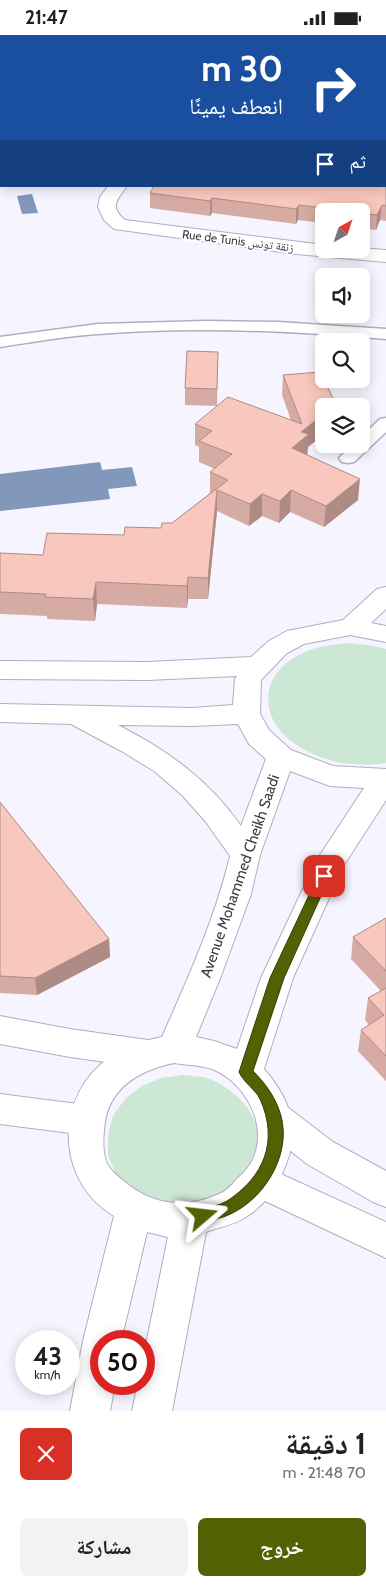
<!DOCTYPE html>
<html lang="ar">
<meta charset="utf-8">
<style>
body{margin:0;font-family:Cabin,"Noto Naskh Arabic",sans-serif;background:#f2f2f2;color:#202124;direction:rtl;height:100vh;display:flex;flex-direction:column;font-size:19px;white-space:nowrap}
*{box-sizing:border-box;margin:0}
p{font-size:16px;color:#757577}
.icon{flex:none;width:28px;height:28px;fill:none;stroke:currentColor;stroke-width:2;stroke-linecap:round;stroke-linejoin:round}
.map{position:relative;height:1376px;overflow:hidden;direction:ltr}
.panel{display:flex;flex-direction:column;background:#fff;flex:1}
.panel>*{flex:none}
.guide{position:absolute;left:0px;top:0px;width:386px;height:152px;box-shadow:0 2px 12px #0003;direction:rtl;background:#1a4fa0;color:#fff;overflow:hidden}
.needle{width:32px;rotate:40deg}
.fabs{position:absolute;left:315px;top:168px;display:grid;gap:10px}
.fabs a{display:grid;place-items:center;width:55px;height:55px;border-radius:8px;background:#fff;box-shadow:0 2px 12px #0003;font-size:25px}
.speed{position:absolute;left:15px;top:1295px;display:flex;gap:10px;font-size:25px;font-weight:700;text-align:center}
.speed>*{display:grid;place-content:center;width:65px;height:65px;border-radius:50%;background:#fff;box-shadow:0 2px 12px #0003;line-height:1}
.speed small{font-size:12px;font-weight:400}
.speed .limit{border:8px solid #d22;background:#fff;color:#111}
.pin{position:absolute;display:grid;place-items:center;width:42px;height:42px;color:#fff;margin:-21px;border-radius:10px;box-shadow:0 2px 8px #0006}
.me{position:absolute;width:55px;margin:-28px;rotate:73deg;stroke-linejoin:round;filter:drop-shadow(0 0 4px #0008)}
.turn{display:flex;align-items:center;gap:18px;height:105px;padding:0 20px;font-size:22px}
.turn .icon{width:65px;height:65px;stroke-width:2.5}
.turn b{display:block;font-size:35px;line-height:42px}
.then{display:flex;align-items:center;height:48px;padding:0 20px;background:#0003;gap:10px;font-size:19px}
.round{display:grid;place-items:center;flex:none;width:52px;height:52px;border-radius:8px;background:#f2f2f2}
.headline{display:flex;align-items:center;justify-content:space-between;height:85px;padding:0 20px}
h1{font-size:30px;font-weight:700;line-height:38px}
.button{display:flex;gap:10px;margin-top:auto;padding:10px 20px}
.button a{flex:1;height:58px;border-radius:8px;background:#526104;color:#fff;font-size:20px;font-weight:700;line-height:58px;text-align:center}
.button a+a{background:#f2f2f2;color:#202124}
.status{display:flex;justify-content:space-between;align-items:center;height:35px;padding:0 25px;background:#fff;direction:ltr}
.status svg{height:14px;fill:currentColor}
.map>svg:first-child{display:block}
.green{fill:#cce7d3}
.water{fill:#8198ba}
.lines{fill:none;stroke-linecap:round;stroke-linejoin:round}
.lane-casing{stroke:#b0adc3;stroke-width:3}
.street-casing{stroke:#b0adc3;stroke-width:2}
.secondary-casing{stroke:#b0adc3;stroke-width:2}
.lane{fill:#fff;fill-rule:evenodd}
.street{fill:#fff;fill-rule:evenodd}
.secondary{fill:#fff;fill-rule:evenodd}
.wall{fill:#d5aba3}
.shaded-wall{fill:#ae8b84}
.building{fill:#f8c7bd;stroke:#ae8b84}
.route{fill:#526104;stroke:#353f03}
.labels{text-anchor:middle;stroke-width:4;stroke-linejoin:round;paint-order:stroke}
.far-street-label{font-size:12px;fill:#3c3b44;stroke:#fff}
.street-label{font-size:15px;fill:#3c3b44;stroke:#fff}
</style>
<div class="status"><b>21:47</b><svg viewBox="0 0 49 12"><path d="M0 12V9h3v3zM5 12V6h3v6zM10 12V3h3v9zM15 12V0h3v12zM26 1h20v11H26zM47 4h2v5h-2z"/></svg></div>
<div class="map">
<svg width="386" height="1376" viewBox="0 0 386 1376">
<rect width="100%" height="100%" fill="#f6f4fe"/>
<g class="green">
<path d="M349,608L374,611L386,614V728C370,731 353,730 337,727C301,719 259,693 270,651C274,637 288,625 301,619C315,611 332,610 349,608Z"/>
<path d="M183,1040C191,1041 199,1041 207,1043C237,1054 266,1084 258,1120C255,1130 242,1147 236,1156L172,1174L130,1156L116,1139L108,1121V1100L113,1081L125,1064L142,1051L161,1043Z"/>
</g>
<g class="water">
<path d="M32,159L38,178L22,179L17,161Z"/>
<path d="M100,427L102,435L132,432L137,451L108,454L110,464L0,476V439Z"/>
</g>
<g class="lines">
<g class="lane-casing">
<g id="lane">
<path d="M206,286L278,287L386,294V304C290,296 194,291 98,299C65,301 33,307 0,312V302L98,289Z"/>
<path d="M386,383V397L354,427L348,428L342,427L339,423L353,409H361V402L380,384Z"/>
</g>
</g>
<g class="street-casing">
<g id="street">
<rect x="205" y="0" width="20" height="1"/>
<rect x="385" y="20" width="1" height="10"/>
<rect x="385" y="96" width="1" height="10"/>
<path d="M108,151H127C117,165 109,172 125,185L324,210V214L361,213L386,215V227L296,219L114,194L104,185L98,172L100,162Z"/>
<path d="M0,981L70,994L148,1005L160,1009L165,1019L160,1029L148,1033L70,1022L0,1009Z"/>
<path d="M0,1059L86,1070L98,1074L103,1085L98,1096L86,1100L0,1089Z"/>
<path d="M274,1067L286,1071L333,1107L386,1136V1172L373,1167L307,1129L262,1093L257,1082L262,1071Z"/>
<path d="M261,1130L386,1187V1223L248,1158L243,1146L248,1134Z"/>
</g>
</g>
<g class="secondary-casing">
<path id="secondary" d="M386,552V574L371,588L386,591V607L350,600L304,609L287,618L261,645L260,679L269,695L291,715L333,731L386,734V765L344,830L293,943L264,1034C293,1067 301,1099 282,1139C274,1157 262,1172 246,1182C234,1190 219,1192 206,1197L172,1376H132L138,1349H144V1319L168,1202L147,1197L121,1306H101V1349H115L110,1376H70L83,1306L114,1181C60,1149 53,1073 100,1030C117,1015 141,1006 162,1002C188,943 215,884 230,821L206,787L182,760L154,736L123,717L71,689L0,687V669L192,673L233,670L235,644L237,641L147,645L0,644V626L147,627L251,622L269,606L287,596L343,585L377,554ZM238,689L249,709L266,724L241,791C209,745 167,715 118,690L192,691ZM290,736L330,751L364,753L316,826L261,943L237,1014L214,1006L196,1002L221,941L251,859L260,820ZM174,1028C186,1030 200,1030 212,1034C253,1050 277,1110 239,1142C233,1148 227,1156 219,1159C188,1173 157,1171 130,1151C121,1144 110,1136 106,1126C103,1117 103,1105 104,1096C106,1054 137,1036 174,1028Z"/>
</g>
<use href="#lane" class="lane"/>
<use href="#street" class="street"/>
<use href="#secondary" class="secondary"/>
</g>
<g class="wall">
<path d="M307,0H386V16H385V1H307Z"/>
<path d="M0,4L1,5V91H0Z"/>
<path d="M386,106V186L380,185L376,195L361,193V176H324V188L298,185L296,189L212,178L210,181L150,173V158Z"/>
<path d="M218,317L217,371L185,370V353Z"/>
<path d="M283,340L324,371V399L308,412L307,420L358,465L324,492L290,477L279,488L262,481L249,491L217,476L208,564H188L187,573L97,569L95,586L47,584V581L0,579V518L43,520L124,500L161,493L172,488L210,458V437L215,434L199,427V412L195,410V389L291,385L282,360Z"/>
<path d="M0,767L109,904L110,922L37,960L0,958Z"/>
<path d="M386,883V1046L358,1016L361,995L369,990L365,985L368,963L381,956L351,924L353,902Z"/>
</g>
<g class="shaded-wall">
<path d="M212,163V178L210,181V166Z"/>
<path d="M299,170L298,185L296,189V174Z"/>
<path d="M382,170L380,185L376,195L377,180Z"/>
<path d="M324,379V399L308,412L307,421L292,413L301,397Z"/>
<path d="M360,444L358,465L324,492L326,471Z"/>
<path d="M217,455V476L208,564V543Z"/>
<path d="M291,455L290,477L279,488L280,466Z"/>
<path d="M262,459V481L249,491L250,469Z"/>
<path d="M188,542V564L187,573V551Z"/>
<path d="M96,547L97,569L95,586L93,564Z"/>
<path d="M109,904L110,922L37,960L35,943Z"/>
</g>
<g class="building">
<path d="M307,0H349L348,1H307Z"/>
<path d="M367,0H386V2L385,1Z"/>
<path d="M0,4L1,5V75H0Z"/>
<path d="M385,106H386V171L382,170L377,180L361,178V176H348L299,170L296,174L212,163L210,166L150,158L154,151H385Z"/>
<path d="M187,316L218,317L217,354L185,353Z"/>
<path d="M320,337L336,369L334,371H324V379L301,397L309,399L292,413L360,444L326,471L291,455L280,466L262,459L250,469L217,455L208,543L188,542L187,551L96,547L93,564L45,562L46,559L0,557V518L43,520L47,498L124,500L125,492L161,493L162,488H172L228,445L210,437L232,419L199,406L212,396L195,389L228,362L302,389L283,340Z"/>
<path d="M0,767L109,904L35,943L0,941Z"/>
<path d="M386,883V936L353,902Z"/>
<path d="M386,953V1021L361,995L384,980L368,963Z"/>
</g>
<path class="route" d="M324,836L328,838L330,841L284,943L253,1036C266,1049 276,1063 281,1081C292,1121 262,1169 223,1182C215,1184 206,1189 198,1186L196,1181L198,1176C207,1172 219,1171 227,1166C264,1142 279,1106 260,1064C255,1054 244,1048 239,1037L270,943L318,841L319,838Z"/>
<g class="labels">
<g class="far-street-label">
<text transform="translate(238 206) rotate(7)" y="4">Rue de Tunis زنقة تونس</text>
</g>
<g class="street-label">
<text transform="translate(240 841) rotate(-71)" y="5">Avenue Mohammed Cheikh Saadi</text>
</g>
</g>
</svg>
<div class="fabs">
<a><svg class="needle" viewBox="-14 -14 28 28"><path d="M0-13l5 13h-10z" fill="#e53935"/><path d="M0 13l5-13h-10z" fill="#757577"/></svg></a>
<a><svg class="icon" aria-label="sound" viewBox="0 0 24 24"><path d="M4 9h4l5-4v14l-5-4H4zM17 9q2 3 0 6"/></svg></a>
<a><svg class="icon" aria-label="search" viewBox="0 0 24 24"><circle cx="10" cy="10" r="6"/><path d="M15 15l6 6"/></svg></a>
<a><svg class="icon" aria-label="layers" viewBox="0 0 24 24"><path d="M12 4l9 5-9 5-9-5zM3 14l9 5 9-5"/></svg></a>
</div>
<div class="speed"><div>43<small>km/h</small></div><div class="limit">50</div></div>
<div class="pin" style="left:324px;top:841px;background:#d93025"><svg class="icon" aria-label="arrive" viewBox="0 0 24 24"><path d="M6 21V4h12l-3 4 3 4H6"/></svg></div>
<svg class="me" style="left:203px;top:1181px" viewBox="-20 -20 40 40"><path d="M0-17L14 15 0 8-14 15z" fill="#526104" stroke="#fff" stroke-width="4"/></svg>
<div class="guide">
<div class="turn"><svg class="icon" aria-label="right" viewBox="0 0 24 24"><path d="M7 20v-9h11M14 6l5 5-5 5"/></svg><div><b>30 m</b>انعطف يمينًا</div></div>
<div class="then">ثم<svg class="icon" aria-label="arrive" viewBox="0 0 24 24"><path d="M6 21V4h12l-3 4 3 4H6"/></svg></div>
</div>
</div>
<section class="panel">
<div class="headline"><div><h1>1 دقيقة</h1><p>70 m · 21:48</p></div><a class="round" style="background:#d93025;color:#fff"><svg class="icon" aria-label="close" viewBox="0 0 24 24"><path d="M6 6l12 12M18 6L6 18"/></svg></a></div>
<div class="button"><a>خروج</a><a>مشاركة</a></div>
</section>
